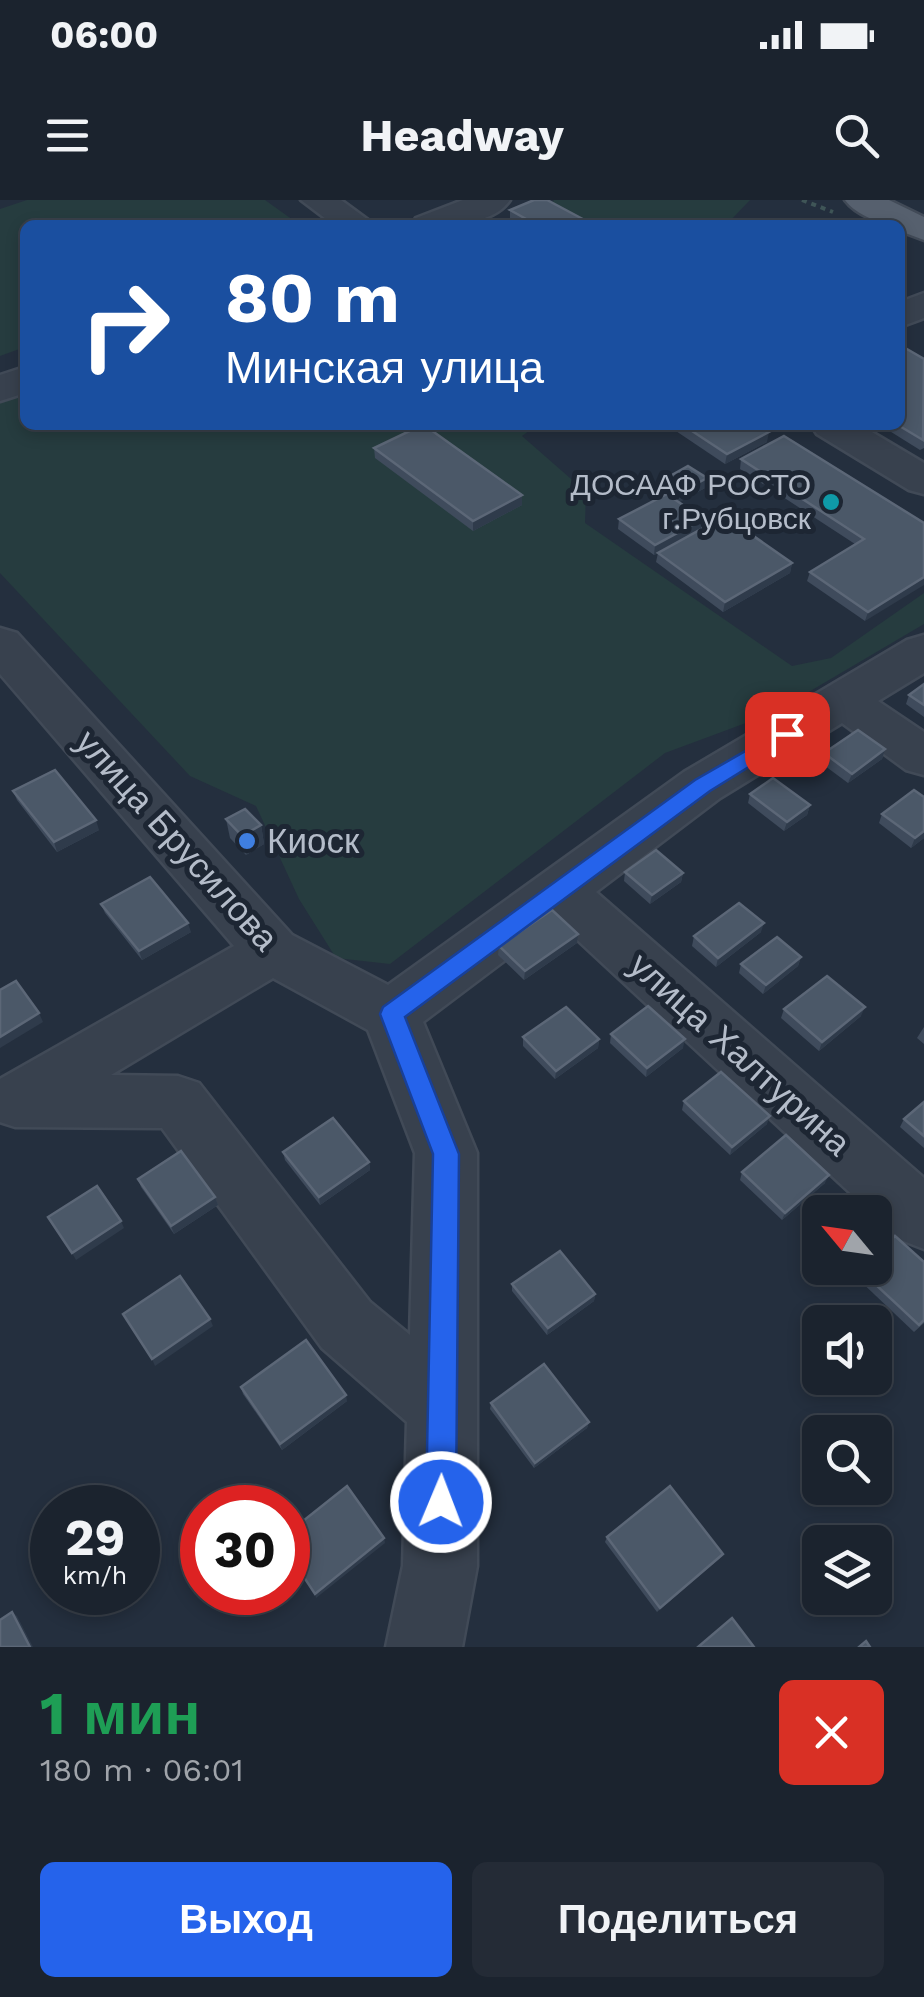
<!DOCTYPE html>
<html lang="ru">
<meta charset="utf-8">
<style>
body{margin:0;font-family:"Work Sans",sans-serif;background:#242b36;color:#f1f3f6;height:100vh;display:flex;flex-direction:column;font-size:38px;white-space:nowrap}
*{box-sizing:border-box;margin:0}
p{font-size:32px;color:#a0a4aa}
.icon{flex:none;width:55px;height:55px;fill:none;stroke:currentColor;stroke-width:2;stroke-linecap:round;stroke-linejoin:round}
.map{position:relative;height:1447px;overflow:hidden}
.sheet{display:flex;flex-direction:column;background:#1b232e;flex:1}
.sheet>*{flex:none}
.top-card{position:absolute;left:20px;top:20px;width:885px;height:210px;border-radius:15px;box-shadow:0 5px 15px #0003,0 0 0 2px #39404a;background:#1a4fa0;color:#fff;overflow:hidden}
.needle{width:65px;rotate:299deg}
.controls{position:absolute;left:802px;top:995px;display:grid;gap:20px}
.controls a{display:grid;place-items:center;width:90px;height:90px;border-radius:15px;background:#1b232e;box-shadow:0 5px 15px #0003,0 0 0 2px #39404a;font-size:50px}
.speed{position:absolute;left:30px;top:1285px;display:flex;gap:20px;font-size:50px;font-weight:700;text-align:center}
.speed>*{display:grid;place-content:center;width:130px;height:130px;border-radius:50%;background:#1b232e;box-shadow:0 5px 15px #0003,0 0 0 2px #39404a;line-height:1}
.speed small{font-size:25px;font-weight:400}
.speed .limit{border:15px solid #d22;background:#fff;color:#111}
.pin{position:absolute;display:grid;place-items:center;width:85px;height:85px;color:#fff;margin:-42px;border-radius:20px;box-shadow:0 5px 15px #0006}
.me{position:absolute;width:110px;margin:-55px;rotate:1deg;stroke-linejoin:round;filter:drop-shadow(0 0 8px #0008)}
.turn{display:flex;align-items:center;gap:35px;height:210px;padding:0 40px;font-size:45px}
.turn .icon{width:130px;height:130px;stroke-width:2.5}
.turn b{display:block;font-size:70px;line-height:85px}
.round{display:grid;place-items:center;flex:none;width:105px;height:105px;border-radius:15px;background:#242b36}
.summary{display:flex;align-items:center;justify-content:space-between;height:170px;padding:0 40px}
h1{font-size:60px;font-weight:700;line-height:75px;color:#1e9e55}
.button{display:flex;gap:20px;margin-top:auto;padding:20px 40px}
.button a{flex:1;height:115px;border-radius:15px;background:#2563eb;color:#fff;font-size:40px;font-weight:700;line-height:115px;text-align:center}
.button a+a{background:#242b36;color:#f1f3f6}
.status{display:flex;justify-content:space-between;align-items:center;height:70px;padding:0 50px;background:#1b232e;direction:ltr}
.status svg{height:28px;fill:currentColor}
header{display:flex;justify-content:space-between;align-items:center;height:130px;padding:0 40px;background:#1b232e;font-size:45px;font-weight:700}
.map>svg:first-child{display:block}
.green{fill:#263c3f}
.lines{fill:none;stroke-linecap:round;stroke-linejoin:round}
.minor-casing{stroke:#414a57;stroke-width:5}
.major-casing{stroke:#414a57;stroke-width:5}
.path{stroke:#3f5557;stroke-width:4;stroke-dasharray:5 5;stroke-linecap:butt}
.minor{fill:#38414e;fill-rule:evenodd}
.major{fill:#56606e;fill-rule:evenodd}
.wall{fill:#3f4b5c}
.shaded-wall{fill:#2f3b4b}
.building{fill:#4b5868;stroke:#5c6777;stroke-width:2.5}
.route{fill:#2563eb;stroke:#184099;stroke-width:2.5}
.culture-dot{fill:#0f9aa8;stroke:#1d2633;stroke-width:4}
.shop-dot{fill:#3f7fe0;stroke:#1d2633;stroke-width:4}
.labels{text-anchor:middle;stroke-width:10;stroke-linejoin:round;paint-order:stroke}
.far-poi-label{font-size:30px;fill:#b4bcc9;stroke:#1d2633;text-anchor:end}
.street-label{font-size:35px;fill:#b4bcc9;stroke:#1d2633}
.poi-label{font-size:35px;fill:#b4bcc9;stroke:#1d2633;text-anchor:start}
</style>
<div class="status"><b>06:00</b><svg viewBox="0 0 49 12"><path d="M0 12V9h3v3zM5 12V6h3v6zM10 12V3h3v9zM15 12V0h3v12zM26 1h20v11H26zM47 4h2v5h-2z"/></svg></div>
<header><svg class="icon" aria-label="menu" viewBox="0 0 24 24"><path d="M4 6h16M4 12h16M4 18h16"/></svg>Headway<svg class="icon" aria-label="search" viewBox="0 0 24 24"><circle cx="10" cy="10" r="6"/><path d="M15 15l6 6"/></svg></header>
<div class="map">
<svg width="924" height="1447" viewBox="0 0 924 1447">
<rect width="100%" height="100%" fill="#242f3e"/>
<g class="green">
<path d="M27,0H265L300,25H25V147L0,156V9Z"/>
<path d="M554,0H750L726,25H577L548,7Z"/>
<path d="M25,189V225H537L522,236L586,292L585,323L792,466L831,458L924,393V424L773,513L665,553L390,764L336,758L299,699L256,606L190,576L0,373V199Z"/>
</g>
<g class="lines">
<g class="minor-casing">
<g id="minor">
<path d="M301,0H341L375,25H334Z"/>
<path d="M463,0H510C491,28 440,25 411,25L416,18Z"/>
<path d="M924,93V118L900,127V102Z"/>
<path d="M25,167V193L0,201V175Z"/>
<path d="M811,225H860L924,263V294L909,290L817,234Z"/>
<path d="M0,428L17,433L292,735L388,785L684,572L907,440L924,435V473L878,501L924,532V575L906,570L842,523L720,598L596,692L924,978V1049L901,1040L557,721L423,822L477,953V1366L462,1447H386L403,1366L407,1222L322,1148L162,928L15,927L0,922V879L234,746L0,474ZM273,778L368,830L415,953L410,1135L370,1102L199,883L178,876L111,875Z"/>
</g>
</g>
<g class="major-casing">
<path id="major" d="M845,0H889L924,17V40L900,31V25C882,25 856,15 845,0Z"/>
</g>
<path class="path" d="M802,0L833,12"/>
<use href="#minor" class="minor"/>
<use href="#major" class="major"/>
</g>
<g class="wall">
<path d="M510,10L594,25H510Z"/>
<path d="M900,145L924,159V248L920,250L880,225H900Z"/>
<path d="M667,225H758L767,242L725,264Z"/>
<path d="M374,248L522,305L473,331L375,258Z"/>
<path d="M741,259L924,323L865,421L807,381L810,372L855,344L740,269Z"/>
<path d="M707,278L705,288L679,302L703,319L702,329L792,363L790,373L723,412L656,362L658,353L654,355L618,329L619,319L658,299L652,295L654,285Z"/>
<path d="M924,484V517L906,504L909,495Z"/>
<path d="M885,549L882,559L848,583L821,563L824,553Z"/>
<path d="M13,591L99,630L57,652L17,600Z"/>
<path d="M750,594L810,605L807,615L784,631L748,603Z"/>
<path d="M882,614L924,638L911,648L879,623Z"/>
<path d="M226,619L261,625L264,644L246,655L230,638Z"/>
<path d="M625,672L683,673L681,682L650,704L624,681Z"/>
<path d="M101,704L191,732L142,760L105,713Z"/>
<path d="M761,732L716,767L692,746L694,736Z"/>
<path d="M577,743L524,780L498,755L499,746Z"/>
<path d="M801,757L798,766L763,794L739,773L741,764Z"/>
<path d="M784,809L861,816L819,851L781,818Z"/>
<path d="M924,827V844L917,838Z"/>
<path d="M611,834L683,848L646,877L610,843Z"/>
<path d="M523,837L599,839L598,848L555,879L523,846Z"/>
<path d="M684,901L767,924L730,955L682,910Z"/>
<path d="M924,902V948L900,927L904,919Z"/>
<path d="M283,952L369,962L370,970L320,1005L285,960Z"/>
<path d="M742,972L825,983L782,1020L740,980Z"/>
<path d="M138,979L215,997L218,1005L174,1034L141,987Z"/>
<path d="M924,1062V1123L914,1132L855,1076L859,1069Z"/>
<path d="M512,1084L595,1094L594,1101L547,1135L512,1091Z"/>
<path d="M241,1187L347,1201L282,1250L243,1194Z"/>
<path d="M491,1203L589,1222L587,1228L534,1268L490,1209Z"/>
<path d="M607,1337L720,1358L657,1412L605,1342Z"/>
</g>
<g class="shaded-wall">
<path d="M769,232L767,242L725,264L727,254Z"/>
<path d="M707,278L705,288L671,307L672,297Z"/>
<path d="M522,295V305L473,331V321Z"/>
<path d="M703,319L702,329L654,355L655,345Z"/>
<path d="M792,363L790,373L723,412L725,402Z"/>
<path d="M924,377V385L865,421L868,412Z"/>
<path d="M885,549L882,559L848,583L852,574Z"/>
<path d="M810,605L807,615L784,631L787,622Z"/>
<path d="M96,620L99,630L57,652L54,642Z"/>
<path d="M261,625L264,644L246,655L242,636Z"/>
<path d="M924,631V638L911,648L915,638Z"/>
<path d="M683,673L681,682L650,704L652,695Z"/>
<path d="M188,723L191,732L142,760L139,751Z"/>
<path d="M764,723L761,732L716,767L718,758Z"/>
<path d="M578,734L577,743L524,780L525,771Z"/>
<path d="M801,757L798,766L763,794L766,785Z"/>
<path d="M865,807L861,816L819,851L822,842Z"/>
<path d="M39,813L43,822L0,848V837Z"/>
<path d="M599,839L598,848L555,879L556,871Z"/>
<path d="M685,839L683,848L646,877L647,868Z"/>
<path d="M770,916L767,924L730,955L732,947Z"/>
<path d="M369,962L370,970L320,1005L319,997Z"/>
<path d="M829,975L825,983L782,1020L785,1013Z"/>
<path d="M215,997L218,1005L174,1034L171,1026Z"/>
<path d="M121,1021L124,1028L76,1060L72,1053Z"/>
<path d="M595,1094L594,1101L547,1135L548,1128Z"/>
<path d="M210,1119L213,1126L155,1166L152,1159Z"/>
<path d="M346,1195L347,1201L282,1250L280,1244Z"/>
<path d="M589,1222L587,1228L534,1268L535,1263Z"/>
<path d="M384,1338L385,1343L316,1398L315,1394Z"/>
<path d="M723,1354L720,1358L657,1412L660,1408Z"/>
<path d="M12,1412L17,1416L33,1447H30Z"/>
</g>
<g class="building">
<path d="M534,0H547L594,25H537L510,10Z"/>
<path d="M900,145L924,159L923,240L898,225H900V204L905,201L900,198Z"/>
<path d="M422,225H424L522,295L473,321L374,248Z"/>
<path d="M683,225H758L769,232L727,254Z"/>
<path d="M784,236L924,323V377L868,412L810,372L864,339L741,259Z"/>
<path d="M688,266L707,278L672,297L654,285Z"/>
<path d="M667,294L703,319L655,345L619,319Z"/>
<path d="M725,316L792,363L725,402L658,353Z"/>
<path d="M924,484V505L909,495Z"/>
<path d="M858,530L885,549L852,574L824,553Z"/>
<path d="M55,570L96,620L54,642L13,591Z"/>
<path d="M773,578L810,605L787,622L750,594Z"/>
<path d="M914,590L924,597V631L915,638L882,614Z"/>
<path d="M245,609L261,625L242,636L226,619Z"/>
<path d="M656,650L683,673L652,695L625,672Z"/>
<path d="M150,677L188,723L139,751L101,704Z"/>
<path d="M739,703L764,723L718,758L694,736Z"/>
<path d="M552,710L578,734L525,771L499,746Z"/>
<path d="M777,737L801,757L766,785L741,764Z"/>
<path d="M827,776L865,807L822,842L784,809Z"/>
<path d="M16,781L39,813L0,837V790Z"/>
<path d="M648,806L685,839L647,868L611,834Z"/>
<path d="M566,807L599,839L556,871L523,837Z"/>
<path d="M721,872L770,916L732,947L684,901Z"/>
<path d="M924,902V936L904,919Z"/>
<path d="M333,918L369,962L319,997L283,952Z"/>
<path d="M786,935L829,975L785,1013L742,972Z"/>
<path d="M181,951L215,997L171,1026L138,979Z"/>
<path d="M97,986L121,1021L72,1053L48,1017Z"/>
<path d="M895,1036L924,1062V1120L919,1125L859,1069L861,1068H875V1054Z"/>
<path d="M560,1051L595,1094L548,1128L512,1084Z"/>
<path d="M180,1076L210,1119L152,1159L123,1114Z"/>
<path d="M306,1140L346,1195L280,1244L241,1187Z"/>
<path d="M544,1164L589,1222L535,1263L491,1203Z"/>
<path d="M347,1286L384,1338L315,1394L288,1353V1333Z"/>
<path d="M670,1286L723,1354L660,1408L607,1337Z"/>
<path d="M12,1412L30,1447H0V1420Z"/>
<path d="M732,1418L754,1447H698Z"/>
<path d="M866,1441L870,1447H859Z"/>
</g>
<path class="route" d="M787,527L797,534L794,539L710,591L405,817L459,954L456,1302L452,1313L441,1317L431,1313L426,1302L433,954L380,814L383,807L695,580Z"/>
<circle class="culture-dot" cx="831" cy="302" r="10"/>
<circle class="shop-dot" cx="247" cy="641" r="10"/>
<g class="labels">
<g class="far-poi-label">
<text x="811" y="295">ДОСААФ РОСТО<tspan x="811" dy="34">г.Рубцовск</tspan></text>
</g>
<g class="street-label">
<text transform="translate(177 640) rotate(48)" y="12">улица Брусилова</text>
<text transform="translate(740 854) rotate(42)" y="12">улица Халтурина</text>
</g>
<g class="poi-label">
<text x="267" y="653">Киоск</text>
</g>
</g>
</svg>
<div class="controls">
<a><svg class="needle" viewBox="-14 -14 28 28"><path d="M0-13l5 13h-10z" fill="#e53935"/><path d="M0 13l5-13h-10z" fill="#a0a4aa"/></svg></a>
<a><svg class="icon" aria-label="sound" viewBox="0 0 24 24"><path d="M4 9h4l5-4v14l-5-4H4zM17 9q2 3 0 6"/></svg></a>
<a><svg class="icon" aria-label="search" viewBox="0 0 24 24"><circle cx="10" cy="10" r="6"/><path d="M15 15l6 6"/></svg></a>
<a><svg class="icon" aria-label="layers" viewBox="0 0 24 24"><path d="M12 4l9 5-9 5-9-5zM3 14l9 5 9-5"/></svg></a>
</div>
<div class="speed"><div>29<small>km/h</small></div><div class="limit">30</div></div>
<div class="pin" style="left:787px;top:534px;background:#d93025"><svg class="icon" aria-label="arrive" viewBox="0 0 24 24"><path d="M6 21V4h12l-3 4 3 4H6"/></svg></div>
<svg class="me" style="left:441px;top:1302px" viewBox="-20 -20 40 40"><circle r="17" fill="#2563eb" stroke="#fff" stroke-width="3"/><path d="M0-11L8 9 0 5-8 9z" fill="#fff"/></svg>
<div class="top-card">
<div class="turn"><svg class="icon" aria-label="right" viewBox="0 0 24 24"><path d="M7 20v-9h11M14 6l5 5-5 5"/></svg><div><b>80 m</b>Минская улица</div></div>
</div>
</div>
<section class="sheet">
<div class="summary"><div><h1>1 мин</h1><p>180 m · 06:01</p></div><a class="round" style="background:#d93025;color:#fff"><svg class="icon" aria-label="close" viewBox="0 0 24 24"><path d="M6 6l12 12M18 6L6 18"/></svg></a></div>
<div class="button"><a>Выход</a><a>Поделиться</a></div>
</section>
